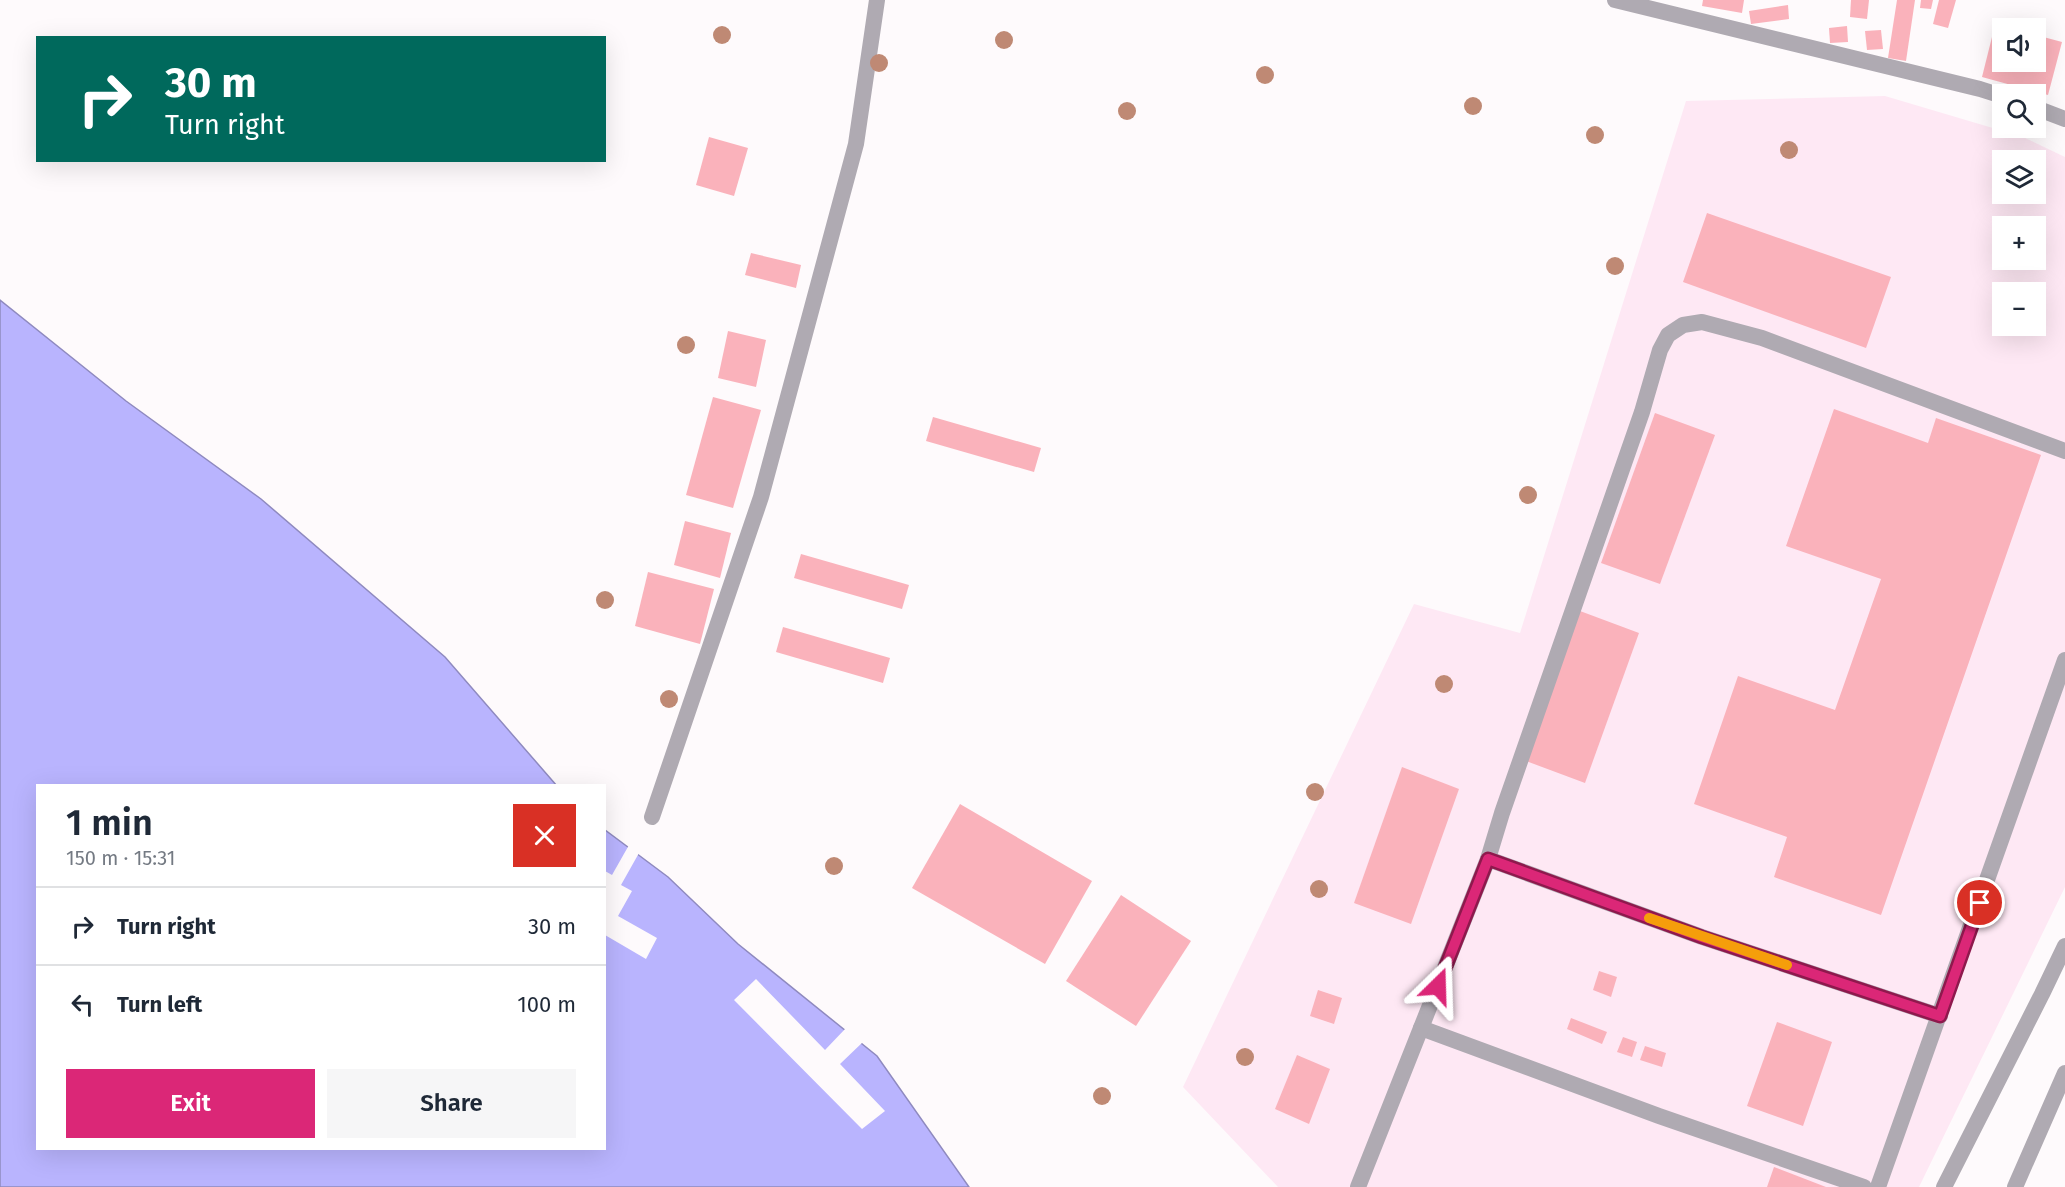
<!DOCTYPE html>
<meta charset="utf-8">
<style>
body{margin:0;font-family:"Fira Sans",sans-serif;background:#f6f6f7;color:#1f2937;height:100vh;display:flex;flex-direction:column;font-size:22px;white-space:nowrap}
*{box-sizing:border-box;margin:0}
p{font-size:20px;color:#747a83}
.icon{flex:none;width:33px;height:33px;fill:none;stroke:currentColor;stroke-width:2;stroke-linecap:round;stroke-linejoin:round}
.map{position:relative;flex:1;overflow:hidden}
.drawer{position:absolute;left:36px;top:784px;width:570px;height:366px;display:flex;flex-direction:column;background:#fff;border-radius:0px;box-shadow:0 6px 24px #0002}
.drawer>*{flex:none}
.hud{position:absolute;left:36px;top:36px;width:570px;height:126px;border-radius:0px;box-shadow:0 6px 24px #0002;background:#00695c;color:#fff;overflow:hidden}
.fabs{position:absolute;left:1992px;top:18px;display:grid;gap:12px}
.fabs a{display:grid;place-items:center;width:54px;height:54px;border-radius:0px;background:#fff;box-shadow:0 6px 24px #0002;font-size:30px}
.pin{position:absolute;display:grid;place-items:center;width:51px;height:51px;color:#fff;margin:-26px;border:3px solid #fff;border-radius:50%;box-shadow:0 2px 6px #0007}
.me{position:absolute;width:66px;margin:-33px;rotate:22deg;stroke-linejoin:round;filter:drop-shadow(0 0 4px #0008)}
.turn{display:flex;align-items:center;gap:21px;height:126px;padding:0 30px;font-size:27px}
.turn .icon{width:78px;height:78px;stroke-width:2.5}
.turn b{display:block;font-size:42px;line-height:51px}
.round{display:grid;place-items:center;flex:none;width:63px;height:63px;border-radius:0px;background:#f6f6f7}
.overview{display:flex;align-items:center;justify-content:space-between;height:102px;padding:0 30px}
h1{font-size:36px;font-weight:600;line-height:45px}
.button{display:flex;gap:12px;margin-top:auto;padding:12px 30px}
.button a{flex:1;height:69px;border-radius:0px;background:#db2777;color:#fff;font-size:24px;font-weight:600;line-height:69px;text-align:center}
.button a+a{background:#f6f6f7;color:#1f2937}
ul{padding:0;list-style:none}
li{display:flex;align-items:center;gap:18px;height:78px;padding:0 30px;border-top:2px solid #e0e1e3}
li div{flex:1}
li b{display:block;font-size:22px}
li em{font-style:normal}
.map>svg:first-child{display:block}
.built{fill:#fee8f4;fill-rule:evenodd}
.water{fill:#b9b4fe;stroke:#8f8abf;stroke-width:1.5}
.pier{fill:#fefafc}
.building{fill:#fab2bb}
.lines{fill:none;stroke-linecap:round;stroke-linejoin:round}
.service{stroke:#afaab2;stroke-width:16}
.minor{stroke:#afaab2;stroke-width:16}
.tree{fill:#bf8974}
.route-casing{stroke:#8e194d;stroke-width:15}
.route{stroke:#db2777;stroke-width:10}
.slow{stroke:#f59e0b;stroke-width:10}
</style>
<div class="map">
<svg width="2065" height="1187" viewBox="0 0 2065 1187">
<rect width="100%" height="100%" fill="#fefafc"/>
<path class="built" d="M1885,96L2023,137L2065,157V887L1919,1187H1278L1183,1087L1414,604L1520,633L1686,101ZM2002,160H2036V194H2002ZM2002,226H2036V260H2002ZM2002,292H2036V326H2002Z"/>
<path class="water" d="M0,300L126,401L261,499L445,657L557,786H38V1149H604L605,830L668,877L738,944L877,1056L969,1187H0Z"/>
<g class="pier">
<path d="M629,845L639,853L621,885L632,891L618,916L657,938L646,959L605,935V871L612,875Z"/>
<path d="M756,979L825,1050L846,1028L864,1041L840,1064L885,1111L862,1129L734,1000Z"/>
</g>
<g class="building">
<path d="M1703,0H1744L1742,13L1702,6Z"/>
<path d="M1851,0H1869L1867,19L1850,17Z"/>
<path d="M1897,0H1915L1906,61L1888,58Z"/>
<path d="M1921,0H1933L1931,9L1920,8Z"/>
<path d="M1939,0H1956L1948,28L1933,24Z"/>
<path d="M1788,5L1789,19L1751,24L1749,11Z"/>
<path d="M1995,25L2002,27V62H2036V35L2062,42L2048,95L1982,77Z"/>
<path d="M1847,26L1848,42L1830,43L1829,28Z"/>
<path d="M1881,30L1883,49L1867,50L1865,31Z"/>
<path d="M709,137L748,148L734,196L696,185Z"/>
<path d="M1707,213L1891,277L1866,348L1683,282Z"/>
<path d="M751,253L801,265L796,288L745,275Z"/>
<path d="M728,331L766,340L756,387L718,378Z"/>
<path d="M713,397L761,410L733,508L686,495Z"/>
<path d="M1834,409L1928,443L1936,418L2041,455L1881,915L1774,877L1787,837L1694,804L1738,676L1835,710L1881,579L1786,546Z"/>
<path d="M1655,413L1715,435L1660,584L1601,563Z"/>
<path d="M933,417L1041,448L1034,472L926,441Z"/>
<path d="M685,521L731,533L720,578L674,565Z"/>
<path d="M801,554L909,585L902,609L794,578Z"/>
<path d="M648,572L714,589L700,644L635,626Z"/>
<path d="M1580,611L1639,633L1585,783L1526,761Z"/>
<path d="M783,627L890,658L883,683L776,652Z"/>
<path d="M1402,767L1459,789L1411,924L1354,903Z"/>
<path d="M960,804L1092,881L1045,964L912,888Z"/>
<path d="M1121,895L1191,941L1136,1026L1066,981Z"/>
<path d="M1599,971L1617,977L1611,997L1593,990Z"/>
<path d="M1318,990L1342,998L1334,1024L1310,1016Z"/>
<path d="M1571,1018L1607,1032L1602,1044L1567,1029Z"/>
<path d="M1777,1022L1832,1042L1803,1126L1747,1106Z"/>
<path d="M1623,1037L1637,1042L1632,1057L1617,1052Z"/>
<path d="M1645,1046L1666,1053L1662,1067L1640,1060Z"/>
<path d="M1297,1055L1330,1069L1309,1124L1275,1109Z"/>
<path d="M1774,1167L1826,1187H1767Z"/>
</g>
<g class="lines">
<g class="service">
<path d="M652,817L761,497L856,144L877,0"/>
<path d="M1488,859L1702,937L1940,1016"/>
<path d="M1421,1028L1659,1116L1864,1187"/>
<path d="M1358,1187L1488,859L1502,813L1642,412L1660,350L1668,335L1683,325L1702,322L1762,338L2065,451"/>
<path d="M1878,1187L2065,660"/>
</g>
<g class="minor">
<path d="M1615,0L1980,89L2002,96"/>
<path d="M2036,108L2065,119"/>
<path d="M1944,1187L2042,994L2065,946"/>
<path d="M2015,1187L2065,1073"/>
</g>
</g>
<g class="tree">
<circle cx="722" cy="35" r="9"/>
<circle cx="1004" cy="40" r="9"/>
<circle cx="879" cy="63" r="9"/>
<circle cx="1265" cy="75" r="9"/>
<circle cx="1473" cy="106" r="9"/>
<circle cx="1127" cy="111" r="9"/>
<circle cx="1595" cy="135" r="9"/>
<circle cx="1789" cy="150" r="9"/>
<circle cx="1615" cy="266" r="9"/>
<circle cx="686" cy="345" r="9"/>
<circle cx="1528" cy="495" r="9"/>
<circle cx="605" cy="600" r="9"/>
<circle cx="1444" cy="684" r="9"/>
<circle cx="669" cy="699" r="9"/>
<circle cx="1315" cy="792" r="9"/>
<circle cx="834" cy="866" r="9"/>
<circle cx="1319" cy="889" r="9"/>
<circle cx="1245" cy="1057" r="9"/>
<circle cx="1102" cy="1096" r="9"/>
</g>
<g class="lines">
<g class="route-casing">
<path id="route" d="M1438,986L1488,859L1702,937L1940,1016L1980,903"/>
</g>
<use href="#route" class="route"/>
<path class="slow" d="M1649,918L1787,965"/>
</g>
</svg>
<div class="fabs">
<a><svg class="icon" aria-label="sound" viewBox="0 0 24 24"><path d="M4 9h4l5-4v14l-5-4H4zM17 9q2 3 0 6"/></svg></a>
<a><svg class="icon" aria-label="search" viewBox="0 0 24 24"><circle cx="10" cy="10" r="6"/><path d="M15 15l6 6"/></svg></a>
<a><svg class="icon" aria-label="layers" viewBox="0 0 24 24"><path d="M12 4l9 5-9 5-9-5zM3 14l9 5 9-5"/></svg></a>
<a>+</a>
<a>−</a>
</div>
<div class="pin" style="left:1980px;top:903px;background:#d93025"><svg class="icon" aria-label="arrive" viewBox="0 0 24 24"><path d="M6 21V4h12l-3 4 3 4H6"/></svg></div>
<svg class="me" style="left:1438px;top:986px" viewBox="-20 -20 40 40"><path d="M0-17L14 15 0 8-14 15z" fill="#db2777" stroke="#fff" stroke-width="4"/></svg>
<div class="hud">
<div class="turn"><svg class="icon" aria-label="right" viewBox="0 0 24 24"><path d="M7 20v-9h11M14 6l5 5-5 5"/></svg><div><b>30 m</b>Turn right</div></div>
</div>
<section class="drawer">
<div class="overview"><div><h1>1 min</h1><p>150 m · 15:31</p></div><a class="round" style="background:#d93025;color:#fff"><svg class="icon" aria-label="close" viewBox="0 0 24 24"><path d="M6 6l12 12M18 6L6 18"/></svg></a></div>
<ul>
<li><svg class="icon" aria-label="right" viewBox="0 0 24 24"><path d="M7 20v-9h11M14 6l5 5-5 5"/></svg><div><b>Turn right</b></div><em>30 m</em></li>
<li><svg class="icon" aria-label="left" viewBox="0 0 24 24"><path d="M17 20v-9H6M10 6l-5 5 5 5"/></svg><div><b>Turn left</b></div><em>100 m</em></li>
</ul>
<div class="button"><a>Exit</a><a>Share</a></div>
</section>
</div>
